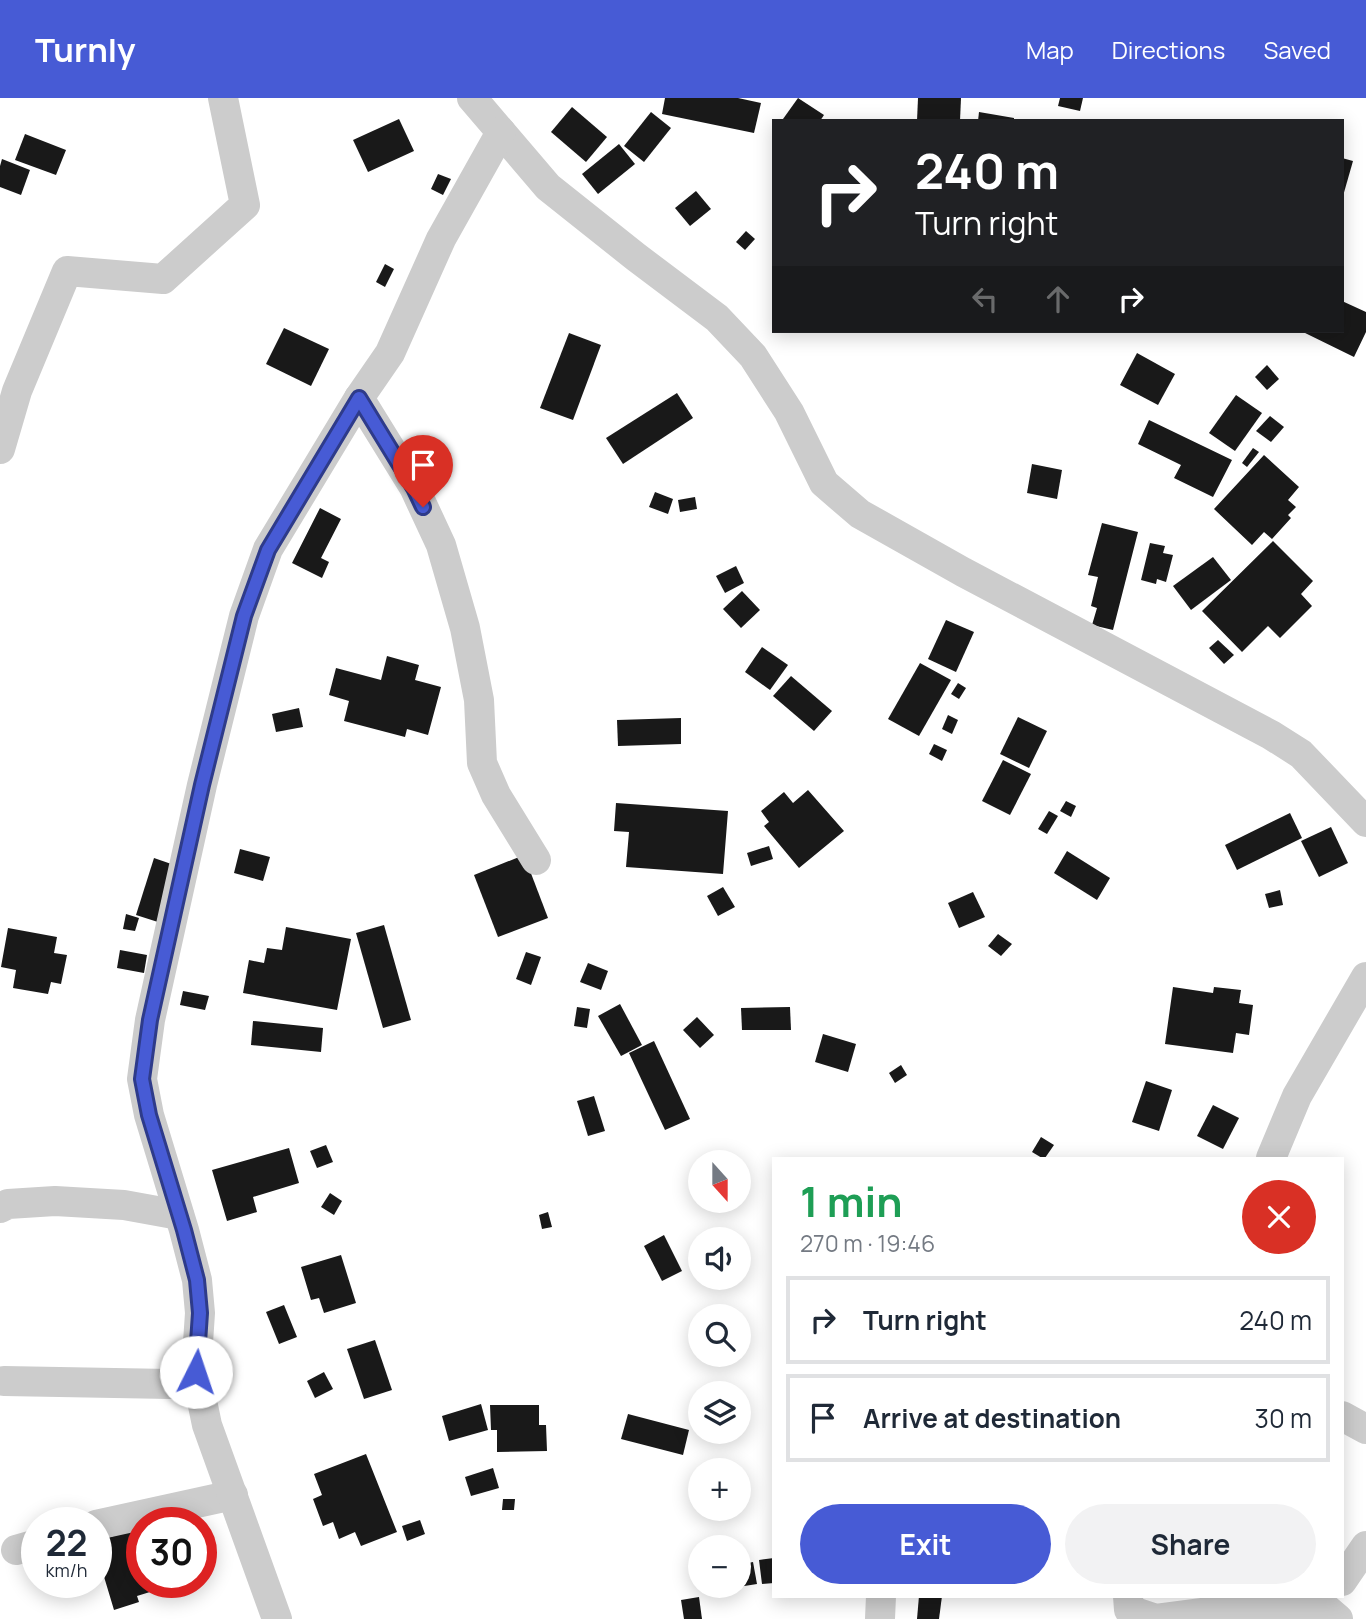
<!DOCTYPE html>
<meta charset="utf-8">
<style>
body{margin:0;font-family:Manrope,sans-serif;background:#f2f2f3;color:#1f2937;height:100vh;display:flex;flex-direction:column;font-size:26px;white-space:nowrap}
*{box-sizing:border-box;margin:0}
p{font-size:23px;color:#747a83}
.icon{flex:none;width:38px;height:38px;fill:none;stroke:currentColor;stroke-width:2;stroke-linecap:round;stroke-linejoin:round}
.map{position:relative;flex:1;overflow:hidden}
.side{position:absolute;left:772px;top:1059px;width:572px;height:441px;display:flex;flex-direction:column;background:#fff;border-radius:0px;box-shadow:0 4px 18px #0003}
.side>*{flex:none}
.banner{position:absolute;left:772px;top:21px;width:572px;height:214px;border-radius:0px;box-shadow:0 4px 18px #0003;background:#202124;color:#fff;overflow:hidden}
.needle{width:46px;rotate:159deg}
.tools{position:absolute;left:688px;top:1052px;display:grid;gap:14px}
.tools a{display:grid;place-items:center;width:63px;height:63px;border-radius:50%;background:#fff;box-shadow:0 4px 18px #0003;font-size:35px}
.speed{position:absolute;left:21px;top:1409px;display:flex;gap:14px;font-size:35px;font-weight:700;text-align:center}
.speed>*{display:grid;place-content:center;width:91px;height:91px;border-radius:50%;background:#fff;box-shadow:0 4px 18px #0003;line-height:1}
.speed small{font-size:18px;font-weight:400}
.speed .limit{border:10px solid #d22;background:#fff;color:#111}
.pin{position:absolute;display:grid;place-items:center;width:60px;height:60px;color:#fff;margin:-72px -30px;border-radius:50% 50% 50% 0;rotate:-45deg;box-shadow:0 0 7px #0007}
.pin .icon{rotate:45deg}
.me{position:absolute;width:77px;margin:-38px;rotate:4deg;stroke-linejoin:round;filter:drop-shadow(0 0 5px #0008)}
.turn{display:flex;align-items:center;gap:24px;height:147px;padding:0 28px;font-size:32px}
.turn .icon{width:91px;height:91px;stroke-width:2.5}
.turn b{display:block;font-size:49px;line-height:60px}
.lanes{display:flex;align-items:center;height:66px;padding:0 28px;background:#0003;justify-content:center;gap:35px;direction:ltr}
.lanes .off{opacity:.35}
.round{display:grid;place-items:center;flex:none;width:74px;height:74px;border-radius:37px;background:#f2f2f3}
.head{display:flex;align-items:center;justify-content:space-between;height:119px;padding:0 28px}
h1{font-size:42px;font-weight:700;line-height:52px;color:#1e9e55}
.primary-button{display:flex;gap:14px;margin-top:auto;padding:14px 28px}
.primary-button a{flex:1;height:80px;border-radius:42px;background:#475bd5;color:#fff;font-size:28px;font-weight:700;line-height:80px;text-align:center}
.primary-button a+a{background:#f2f2f3;color:#1f2937}
ul{padding:0;list-style:none}
li{display:flex;align-items:center;gap:21px;height:88px;margin:0 14px 10px;padding:0 14px;border:4px solid #e0e1e3;border-radius:0px}
li div{flex:1}
li b{display:block;font-size:26px}
li em{font-style:normal}
header{display:flex;align-items:center;gap:42px;box-sizing:border-box;height:98px;padding:0 35px;background:#475bd5;color:#fff}
header strong{font-size:33px}
nav{display:flex;gap:38px;margin-inline-start:auto;font-size:24px}
.map>svg:first-child{display:block}
.building{fill:#191919}
.lines{fill:none;stroke-linecap:round;stroke-linejoin:round}
.minor{stroke:#ccc;stroke-width:30}
.route-casing{stroke:#2e3b8a;stroke-width:18}
.route{stroke:#475bd5;stroke-width:12}
</style>
<header>
<strong>Turnly</strong>
<nav><a>Map</a><a>Directions</a><a>Saved</a></nav>
</header>
<div class="map">
<svg width="1366" height="1521" viewBox="0 0 1366 1521">
<rect width="100%" height="100%" fill="#fff"/>
<g class="building">
<path d="M665,0H738L761,5L754,35L662,16Z"/>
<path d="M798,0L824,17L820,23H785L783,21Z"/>
<path d="M918,0H961L960,23H917Z"/>
<path d="M1060,0H1083L1080,13L1058,8Z"/>
<path d="M572,9L607,39L586,64L551,34Z"/>
<path d="M651,14L671,30L644,64L624,48Z"/>
<path d="M979,14L1014,20V23H978Z"/>
<path d="M399,21L414,53L368,74L353,42Z"/>
<path d="M25,36L66,52L56,77L15,62Z"/>
<path d="M619,46L635,66L598,96L582,76Z"/>
<path d="M1342,60L1353,63L1343,98H1342Z"/>
<path d="M2,61L30,72L21,97L0,89V68Z"/>
<path d="M438,76L451,81L443,97L431,91Z"/>
<path d="M696,93L711,111L690,128L675,110Z"/>
<path d="M746,133L755,141L745,152L736,144Z"/>
<path d="M385,166L394,171L385,189L376,184Z"/>
<path d="M1342,203L1366,214V234L1354,259L1301,233H1342Z"/>
<path d="M284,230L329,251L311,288L266,266Z"/>
<path d="M569,235L601,247L573,322L540,310Z"/>
<path d="M1137,255L1175,276L1158,307L1120,287Z"/>
<path d="M1267,267L1279,281L1267,292L1255,279Z"/>
<path d="M677,295L693,320L623,366L606,340Z"/>
<path d="M1236,297L1262,315L1235,353L1209,335Z"/>
<path d="M1270,318L1284,329L1271,344L1256,333Z"/>
<path d="M1149,322L1232,362L1213,399L1174,380L1181,367L1138,346Z"/>
<path d="M1253,350L1259,354L1247,369L1242,365Z"/>
<path d="M1264,357L1299,389L1288,402L1296,409L1288,417L1291,420L1272,441L1264,434L1252,447L1214,411Z"/>
<path d="M1032,366L1062,372L1057,401L1027,395Z"/>
<path d="M655,394L673,401L668,416L649,409Z"/>
<path d="M695,399L697,411L680,414L678,402Z"/>
<path d="M320,410L341,421L321,460L329,464L322,480L292,465Z"/>
<path d="M1102,425L1138,434L1113,532L1092,527L1097,510L1091,508L1098,479L1088,477Z"/>
<path d="M1273,443L1313,483L1301,496L1312,508L1280,540L1268,528L1242,554L1202,513Z"/>
<path d="M1150,445L1165,448L1163,455L1173,457L1166,484L1157,481L1156,486L1141,482Z"/>
<path d="M1213,459L1231,482L1191,512L1173,488Z"/>
<path d="M736,468L744,485L725,495L716,478Z"/>
<path d="M742,493L760,512L741,530L723,511Z"/>
<path d="M946,522L974,534L956,574L928,561Z"/>
<path d="M1218,542L1234,557L1224,566L1209,550Z"/>
<path d="M762,549L788,567L770,592L745,574Z"/>
<path d="M387,558L419,567L415,582L441,589L428,637L407,631L405,639L344,623L349,603L329,597L336,570L381,582Z"/>
<path d="M920,565L951,582L919,638L888,621Z"/>
<path d="M791,578L832,613L814,633L773,598Z"/>
<path d="M958,585L966,590L959,601L951,596Z"/>
<path d="M299,610L303,629L276,634L272,616Z"/>
<path d="M948,617L958,622L952,636L942,631Z"/>
<path d="M1018,619L1047,633L1029,670L1000,656Z"/>
<path d="M681,620V646L618,648L617,622Z"/>
<path d="M934,646L947,652L942,663L929,656Z"/>
<path d="M1003,662L1031,676L1010,717L982,703Z"/>
<path d="M808,692L844,733L799,770L764,728L769,724L761,713L784,694L793,705Z"/>
<path d="M1066,703L1076,708L1071,719L1060,713Z"/>
<path d="M616,705L728,713L723,776L626,769L629,734L614,733Z"/>
<path d="M1049,713L1058,718L1047,736L1038,731Z"/>
<path d="M1290,715L1302,740L1237,772L1225,747Z"/>
<path d="M1331,729L1348,765L1319,779L1301,743Z"/>
<path d="M769,748L773,761L751,768L747,755Z"/>
<path d="M240,751L270,759L263,783L234,775Z"/>
<path d="M1067,753L1110,780L1097,802L1054,775Z"/>
<path d="M524,757L548,820L498,839L474,777Z"/>
<path d="M154,760L180,769L161,825L136,817Z"/>
<path d="M723,789L735,809L718,818L707,798Z"/>
<path d="M1280,792L1283,807L1269,810L1265,796Z"/>
<path d="M973,794L985,819L959,830L948,805Z"/>
<path d="M126,816L139,820L135,833L123,831Z"/>
<path d="M384,827L411,922L383,930L356,835Z"/>
<path d="M286,829L351,841L337,912L243,895L249,862L264,865L267,850L282,852Z"/>
<path d="M8,830L57,839L54,855L67,857L61,886L51,884L48,896L13,890L16,872L1,869Z"/>
<path d="M998,836L1012,846L1001,858L988,848Z"/>
<path d="M120,852L147,857L144,875L117,870Z"/>
<path d="M526,854L541,859L531,887L516,881Z"/>
<path d="M588,865L608,873L601,892L580,884Z"/>
<path d="M1173,889L1213,895L1214,889L1241,892L1239,905L1253,907L1249,937L1236,935L1233,955L1165,946Z"/>
<path d="M183,893L209,898L205,912L180,907Z"/>
<path d="M620,906L642,947L621,958L598,918Z"/>
<path d="M577,909L590,911L587,930L574,928Z"/>
<path d="M790,909L791,932H742L741,910Z"/>
<path d="M697,919L714,937L700,950L683,932Z"/>
<path d="M253,923L323,930L321,954L251,947Z"/>
<path d="M823,936L856,946L848,974L815,964Z"/>
<path d="M654,943L690,1021L665,1032L629,955Z"/>
<path d="M901,967L907,977L895,985L889,975Z"/>
<path d="M1146,983L1172,992L1159,1033L1132,1024Z"/>
<path d="M594,998L605,1033L588,1038L577,1003Z"/>
<path d="M1213,1007L1239,1020L1223,1051L1197,1038Z"/>
<path d="M1041,1039L1054,1047L1045,1060H1042L1032,1054Z"/>
<path d="M326,1047L333,1064L317,1070L310,1053Z"/>
<path d="M289,1050L299,1085L253,1099L257,1114L227,1123L212,1072Z"/>
<path d="M330,1095L342,1103L334,1117L321,1109Z"/>
<path d="M548,1114L552,1129L542,1131L539,1117Z"/>
<path d="M664,1137L682,1173L662,1183L644,1148Z"/>
<path d="M341,1157L356,1205L324,1215L319,1200L311,1202L301,1169Z"/>
<path d="M284,1207L297,1239L279,1246L266,1214Z"/>
<path d="M375,1242L392,1292L364,1301L347,1251Z"/>
<path d="M324,1274L333,1291L315,1300L307,1283Z"/>
<path d="M481,1306L488,1332L449,1343L442,1318Z"/>
<path d="M490,1307H539V1327H546L547,1353L497,1354V1332H491Z"/>
<path d="M628,1316L689,1332L683,1357L621,1341Z"/>
<path d="M366,1356L397,1434L361,1448L355,1434L339,1441L333,1424L323,1428L313,1401L322,1397L314,1376Z"/>
<path d="M493,1370L499,1390L471,1398L465,1379Z"/>
<path d="M503,1401H515L514,1412H502Z"/>
<path d="M420,1422L425,1436L407,1443L402,1428Z"/>
<path d="M142,1430V1484H165L166,1489L137,1498L139,1504L114,1512L96,1452V1443Z"/>
<path d="M774,1460V1485L762,1486L759,1462Z"/>
<path d="M753,1464L757,1486L738,1489V1467Z"/>
<path d="M919,1498H942L939,1521H917Z"/>
<path d="M699,1499L702,1521H684L681,1502Z"/>
</g>
<g class="lines">
<g class="minor">
<path d="M472,0L548,89L636,159L717,220L753,258L789,314L824,385L860,416L963,474L1271,637L1301,656L1366,724"/>
<path d="M359,300L414,389L441,447L465,530L479,602L482,665L496,697L536,762"/>
<path d="M0,351L17,293L67,173L163,181L245,107L223,0"/>
<path d="M1271,1060L1297,998L1366,879"/>
<path d="M0,1110L8,1106L55,1103L124,1107L179,1117"/>
<path d="M4,1283L170,1286L198,1283"/>
<path d="M1342,1318L1366,1331"/>
<path d="M96,1427L233,1397"/>
<path d="M16,1452L37,1446"/>
<path d="M1342,1483L1366,1448"/>
<path d="M1128,1498L1129,1512L1156,1521L1241,1510L1324,1509L1338,1521"/>
<path d="M277,1521L207,1327L196,1274L200,1215L197,1182L184,1132L149,1017L142,981L150,922L202,687L244,518L268,451L359,300L390,255L441,141L501,34"/>
<path d="M880,1521L881,1498"/>
</g>
</g>
<g class="lines">
<g class="route-casing">
<path id="route" d="M196,1274L200,1215L197,1182L184,1132L149,1017L142,981L150,922L202,687L244,518L268,452L359,300L414,390L423,409"/>
</g>
<use href="#route" class="route"/>
</g>
</svg>
<div class="tools">
<a><svg class="needle" viewBox="-14 -14 28 28"><path d="M0-13l5 13h-10z" fill="#e53935"/><path d="M0 13l5-13h-10z" fill="#747a83"/></svg></a>
<a><svg class="icon" aria-label="sound" viewBox="0 0 24 24"><path d="M4 9h4l5-4v14l-5-4H4zM17 9q2 3 0 6"/></svg></a>
<a><svg class="icon" aria-label="search" viewBox="0 0 24 24"><circle cx="10" cy="10" r="6"/><path d="M15 15l6 6"/></svg></a>
<a><svg class="icon" aria-label="layers" viewBox="0 0 24 24"><path d="M12 4l9 5-9 5-9-5zM3 14l9 5 9-5"/></svg></a>
<a>+</a>
<a>−</a>
</div>
<div class="speed"><div>22<small>km/h</small></div><div class="limit">30</div></div>
<div class="pin" style="left:423px;top:409px;background:#d93025"><svg class="icon" aria-label="arrive" viewBox="0 0 24 24"><path d="M6 21V4h12l-3 4 3 4H6"/></svg></div>
<svg class="me" style="left:196px;top:1274px" viewBox="-20 -20 40 40"><circle r="19" fill="#fff"/><path d="M0-13L10 11 0 6-10 11z" fill="#475bd5"/></svg>
<div class="banner">
<div class="turn"><svg class="icon" aria-label="right" viewBox="0 0 24 24"><path d="M7 20v-9h11M14 6l5 5-5 5"/></svg><div><b>240 m</b>Turn right</div></div>
<div class="lanes"><svg class="icon off" aria-label="left" viewBox="0 0 24 24"><path d="M17 20v-9H6M10 6l-5 5 5 5"/></svg><svg class="icon off" aria-label="ahead" viewBox="0 0 24 24"><path d="M12 20V5M6 11l6-6 6 6"/></svg><svg class="icon" aria-label="right" viewBox="0 0 24 24"><path d="M7 20v-9h11M14 6l5 5-5 5"/></svg></div>
</div>
<section class="side">
<div class="head"><div><h1>1 min</h1><p>270 m · 19:46</p></div><a class="round" style="background:#d93025;color:#fff"><svg class="icon" aria-label="close" viewBox="0 0 24 24"><path d="M6 6l12 12M18 6L6 18"/></svg></a></div>
<ul>
<li><svg class="icon" aria-label="right" viewBox="0 0 24 24"><path d="M7 20v-9h11M14 6l5 5-5 5"/></svg><div><b>Turn right</b></div><em>240 m</em></li>
<li><svg class="icon" aria-label="arrive" viewBox="0 0 24 24"><path d="M6 21V4h12l-3 4 3 4H6"/></svg><div><b>Arrive at destination</b></div><em>30 m</em></li>
</ul>
<div class="primary-button"><a>Exit</a><a>Share</a></div>
</section>
</div>
